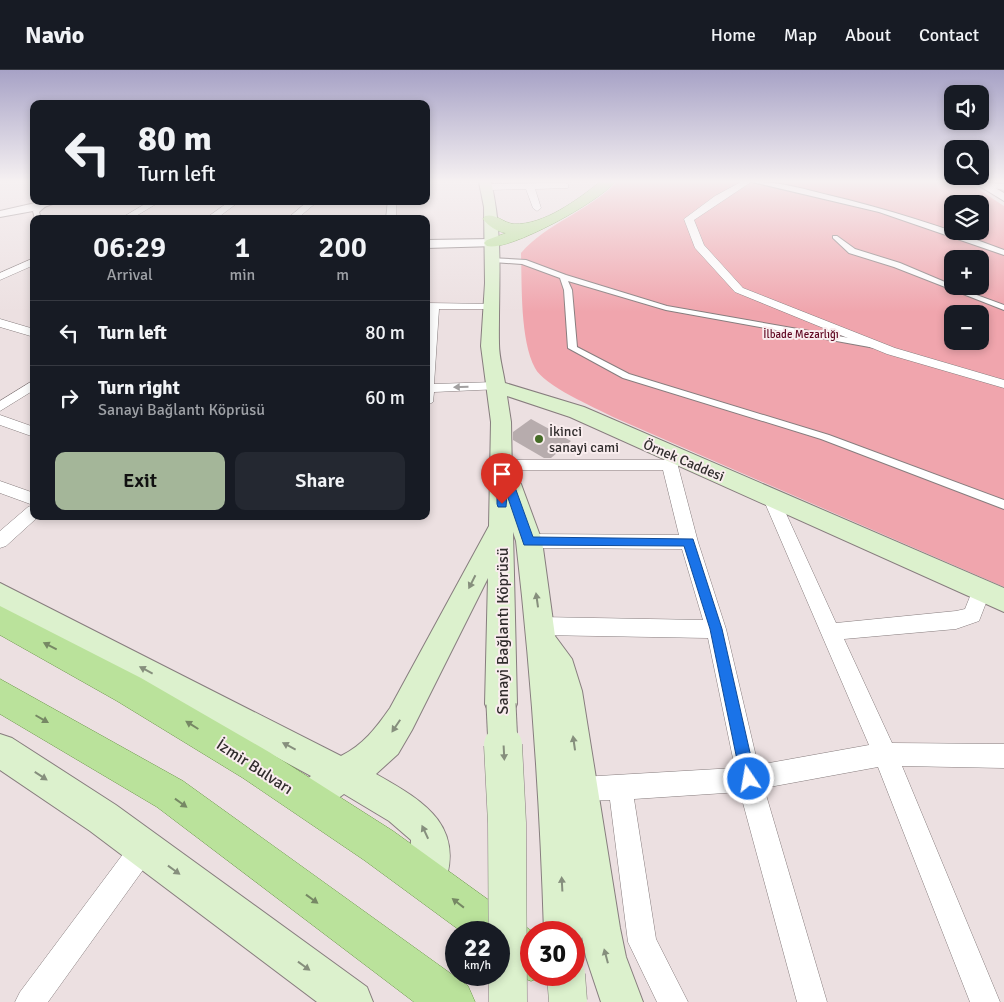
<!DOCTYPE html>
<meta charset="utf-8">
<style>
body{margin:0;font-family:Signika,sans-serif;background:#242831;color:#f1f3f6;height:100vh;display:flex;flex-direction:column;font-size:19px;white-space:nowrap}
*{box-sizing:border-box;margin:0}
p{font-size:16px;color:#9ea1a6}
.icon{flex:none;width:28px;height:28px;fill:none;stroke:currentColor;stroke-width:2;stroke-linecap:round;stroke-linejoin:round}
.map{position:relative;flex:1;overflow:hidden}
.details{position:absolute;left:30px;top:145px;width:400px;height:305px;display:flex;flex-direction:column;background:#171b24;border-radius:10px;box-shadow:0 2px 8px #0003}
.details>*{flex:none}
.guide{position:absolute;left:30px;top:30px;width:400px;height:105px;border-radius:10px;box-shadow:0 2px 8px #0003;background:#171b24;color:#f1f3f6;overflow:hidden}
.buttons{position:absolute;left:944px;top:15px;display:grid;gap:10px}
.buttons a{display:grid;place-items:center;width:45px;height:45px;border-radius:10px;background:#171b24;box-shadow:0 2px 8px #0003;font-size:25px}
.speed{position:absolute;left:445px;top:851px;display:flex;gap:10px;font-size:25px;font-weight:700;text-align:center}
.speed>*{display:grid;place-content:center;width:65px;height:65px;border-radius:50%;background:#171b24;box-shadow:0 2px 8px #0003;line-height:1}
.speed small{font-size:12px;font-weight:400}
.speed .limit{border:8px solid #d22;background:#fff;color:#111}
.pin{position:absolute;display:grid;place-items:center;width:42px;height:42px;color:#fff;margin:-51px -21px;border-radius:50% 50% 50% 0;rotate:-45deg;box-shadow:0 0 5px #0007}
.pin .icon{rotate:45deg}
.me{position:absolute;width:55px;margin:-28px;rotate:348deg;stroke-linejoin:round;filter:drop-shadow(0 0 4px #0008)}
.turn{display:flex;align-items:center;gap:18px;height:105px;padding:0 25px;font-size:22px}
.turn .icon{width:65px;height:65px;stroke-width:2.5}
.turn b{display:block;font-size:35px;line-height:42px}
.eta{display:flex;justify-content:space-evenly;align-items:center;height:85px;text-align:center}
.eta b{font-size:30px;font-weight:600;line-height:35px}
.primary-button{display:flex;gap:10px;margin-top:auto;padding:10px 25px}
.primary-button a{flex:1;height:58px;border-radius:10px;background:#a4b699;color:#111;font-size:20px;font-weight:600;line-height:58px;text-align:center}
.primary-button a+a{background:#242831;color:#f1f3f6}
ul{padding:0;list-style:none}
li{display:flex;align-items:center;gap:15px;height:65px;padding:0 25px;border-top:1px solid #363941}
li div{flex:1}
li b{display:block;font-size:19px}
li em{font-style:normal}
header{display:flex;align-items:center;gap:30px;box-sizing:border-box;height:70px;padding:0 25px;background:#171b24;border-bottom:1px solid #363941}
header strong{font-size:24px}
nav{display:flex;gap:28px;margin-inline-start:auto;font-size:18px}
.map>svg:first-child{display:block}
.green{fill:#f0a5ad;fill-rule:evenodd}
.building{fill:#b7acad}
.lines{fill:none;stroke-linecap:round;stroke-linejoin:round}
.pedestrian-casing{stroke:#877d7e;stroke-width:2}
.minor-casing{stroke:#877d7e;stroke-width:1}
.tertiary-casing{stroke:#877d7e;stroke-width:2}
.secondary-casing{stroke:#877d7e;stroke-width:2}
.primary-casing{stroke:#6c964a;stroke-width:1}
.pedestrian{fill:#fff;fill-rule:evenodd}
.minor{fill:#fff;fill-rule:evenodd}
.tertiary{fill:#fff;fill-rule:evenodd}
.secondary{fill:#dcf1cd;fill-rule:evenodd}
.primary{fill:#bae29b;fill-rule:evenodd}
.secondary-bridge-far1-casing{stroke:#877d7e;stroke-width:31;stroke-linecap:butt}
.secondary-bridge-casing{stroke:#877d7e;stroke-width:39;stroke-linecap:butt}
.secondary-bridge-far1{stroke:#dcf1cd;stroke-width:29}
.secondary-bridge{stroke:#dcf1cd;stroke-width:38}
.oneway{fill:#a2a0a0}
.oneway2{fill:#868f7d}
.oneway3{fill:#768864}
.route{fill:#1a73e8;stroke:#114b97}
.poi-dot{fill:#456c27;stroke:#f9edee;stroke-width:2}
.labels{text-anchor:middle;stroke-width:4;stroke-linejoin:round;paint-order:stroke}
.far-park-label{font-size:11px;fill:#600721;stroke:#f9edee}
.poi-label{font-size:14px;fill:#312d2d;stroke:#f9edee;text-anchor:start}
.street-label{font-size:14px;fill:#312d2d;stroke:#f9edee}
.near-street-label{font-size:16px;fill:#312d2d;stroke:#f9edee}
</style>
<header>
<strong>Navio</strong>
<nav><a>Home</a><a>Map</a><a>About</a><a>Contact</a></nav>
</header>
<div class="map">
<svg width="1004" height="932" viewBox="0 0 1004 932">
<rect width="100%" height="100%" fill="#ece0e1"/>
<path class="green" d="M617,112H967L1004,136V517L613,347C594,337 544,316 535,298C520,270 522,215 521,183C547,153 589,141 617,112ZM952,134H980V161H952ZM952,189H980V216H952ZM952,244H980V271H952Z"/>
<path class="building" d="M531,349L571,371L551,388H544L513,370V362Z"/>
<g class="lines">
<g class="pedestrian-casing">
<g id="pedestrian">
<path d="M752,112C777,111 804,119 828,125C888,139 946,158 1004,180V185L879,142Z"/>
<path d="M43,133L48,134L39,142L41,149H35L33,141Z"/>
<path d="M833,166H837L855,179L900,193L952,215V216L1004,235V240L894,197L849,183L833,168Z"/>
<path d="M490,188L526,190L566,205L667,236L878,273L879,275L875,278L666,240L568,211L572,220L577,277L629,304L829,365L1004,430V439L821,369L623,308L568,278L564,220L560,208L522,194L493,192H490Z"/>
</g>
</g>
<g class="minor-casing">
<g id="minor">
<path d="M741,112H751L694,150L704,175L743,218L895,278L1004,310V318L887,284L735,222L695,178L684,149L715,126Z"/>
<path d="M976,112L1004,114V120L976,115Z"/>
<path d="M565,113L568,114V118L535,119L541,138L537,141L533,138L526,119L486,120L482,117L486,114Z"/>
<path d="M150,131H161L131,149H120Z"/>
<path d="M230,131H240L216,149H205Z"/>
<path d="M308,131H318L297,149H287Z"/>
<path d="M388,131H396V149H386Z"/>
<path d="M34,188V195L0,210V203Z"/>
<path d="M426,233L497,234V238L493,239H439L434,314L495,312L500,313L502,316L500,319L434,322L433,332L426,336Z"/>
<path d="M0,249L34,259V267L0,257Z"/>
<path d="M34,310V320L0,341V331Z"/>
<path d="M0,345L34,357V367L0,355Z"/>
<path d="M677,382L682,383L685,387L678,396L698,472L726,559L758,695L869,675L762,426L764,422L770,420L776,422L778,426L836,553L956,541L965,539L975,514L982,512L989,514L991,520L979,551L956,559L844,569L892,673L1004,674V698L902,696L1000,932H970L878,697L764,718L827,932H797L740,722L634,729L656,869L688,932H657L628,872L610,730L581,731L572,728L569,719L572,710L581,707L735,698L708,568L540,565L533,562L530,556L533,550L540,547L703,550L682,479L529,478L523,476L520,471L523,466L529,464L679,465L663,400H502L496,399L494,395L496,391L502,390H666L672,383Z"/>
<path d="M0,411L34,423V446H39L6,476L0,478V461L28,437L33,435L0,423Z"/>
<path d="M144,764L153,768L157,777L153,786L48,932H15L20,922L135,768Z"/>
</g>
</g>
<g class="tertiary-casing">
<g id="tertiary">
<path d="M973,112H985L1004,123V131Z"/>
<path d="M44,131H61L33,141L0,147V141Z"/>
<path d="M492,169L496,170L498,173L496,176L426,178V170Z"/>
</g>
</g>
<g class="secondary-casing">
<g id="secondary">
<path d="M479,112H491C504,166 498,220 499,274C499,287 503,300 505,313L584,337L1004,518V542L570,347L507,326L511,352L512,407L517,408L521,414L542,471L555,566L572,589L582,621L620,858L626,887L643,932H601L586,887L582,867L578,876L574,878V862H544C540,731 531,601 516,471L513,462L517,634L512,645L501,649L490,645L485,634L488,508L412,660L398,684L376,704C426,732 469,758 441,823L428,829L415,823L409,810L411,770L389,751L344,724L319,742L307,747L295,742L290,730L295,718L311,706L0,537V513L341,686C363,675 376,658 390,638L489,456L491,352L481,276L485,213L484,137Z"/>
<path d="M0,664L12,668L116,735L367,917L373,932H317L90,761L0,700Z"/>
</g>
</g>
<g class="primary-casing">
<g id="primary">
<path d="M600,112H615C600,131 509,182 487,176L484,173L487,170L506,163C498,162 488,156 483,149L485,146C496,143 503,153 514,154C544,155 577,130 600,112Z"/>
<path d="M0,536L141,608L269,682L393,761L533,862L531,905H546L531,911L515,905L499,892V862H462L364,790L243,708L117,631L0,565Z"/>
<path d="M0,609L183,711L468,916L475,932H414L157,737L0,644Z"/>
</g>
</g>
<use href="#pedestrian" class="pedestrian"/>
<use href="#minor" class="minor"/>
<use href="#tertiary" class="tertiary"/>
<use href="#secondary" class="secondary"/>
<use href="#primary" class="primary"/>
<g class="secondary-bridge-far1-casing">
<path id="secondary-bridge-far1" d="M501,634L503,676"/>
</g>
<g class="secondary-bridge-casing">
<g id="secondary-bridge">
<path d="M503,675L507,753L508,932"/>
<path d="M566,905L568,931"/>
</g>
</g>
<use href="#secondary-bridge-far1" class="secondary-bridge-far1"/>
<use href="#secondary-bridge" class="secondary-bridge"/>
</g>
<defs><path id="oneway-solid" d="M-6-.8H1V-3.2L6.5 0L1 3.2V.8H-6Z" transform="scale(1.25)"/></defs>
<use class="oneway" href="#oneway-solid" transform="translate(461 317) rotate(178)"/>
<g class="oneway2">
<use href="#oneway-solid" transform="translate(472 512) rotate(117)"/>
<use href="#oneway-solid" transform="translate(537 530) rotate(-98)"/>
<use href="#oneway-solid" transform="translate(146 600) rotate(-152)"/>
<use href="#oneway-solid" transform="translate(396 656) rotate(124)"/>
<use href="#oneway-solid" transform="translate(574 673) rotate(-98)"/>
<use href="#oneway-solid" transform="translate(289 676) rotate(-152)"/>
<use href="#oneway-solid" transform="translate(504 683) rotate(87)"/>
<use href="#oneway-solid" transform="translate(41 706) rotate(33)"/>
<use href="#oneway-solid" transform="translate(425 762) rotate(-115)"/>
<use href="#oneway-solid" transform="translate(174 800) rotate(36)"/>
<use href="#oneway-solid" transform="translate(562 814) rotate(-93)"/>
<use href="#oneway-solid" transform="translate(606 886) rotate(-105)"/>
<use href="#oneway-solid" transform="translate(304 896) rotate(36)"/>
</g>
<g class="oneway3">
<use href="#oneway-solid" transform="translate(50 576) rotate(-153)"/>
<use href="#oneway-solid" transform="translate(42 649) rotate(30)"/>
<use href="#oneway-solid" transform="translate(192 655) rotate(-148)"/>
<use href="#oneway-solid" transform="translate(181 733) rotate(36)"/>
<use href="#oneway-solid" transform="translate(312 829) rotate(36)"/>
<use href="#oneway-solid" transform="translate(458 833) rotate(-142)"/>
</g>
<linearGradient id="sky" x2="0" y2="1"><stop stop-color="#a7a2c6"/><stop offset="0.46" stop-color="#f6f1f2"/><stop offset="1" stop-color="#f6f1f2" stop-opacity="0"/></linearGradient>
<rect width="1004" height="242" fill="url(#sky)"/>
<path class="route" d="M502,391L507,395L533,467L693,469L722,559L756,709L754,714L749,716L743,714L741,709L710,559L684,476L524,475L507,425L506,437H498L497,434V395Z"/>
<circle class="poi-dot" cx="539" cy="369" r="5"/>
<g class="labels">
<g class="far-park-label">
<text x="801" y="268">İlbade Mezarlığı</text>
</g>
<g class="poi-label">
<text x="549" y="366">İkinci<tspan x="549" dy="16">sanayi cami</tspan></text>
</g>
<g class="street-label">
<text transform="translate(684 390) rotate(23)" y="5">Örnek Caddesi</text>
</g>
<g class="near-street-label">
<text transform="translate(502 561) rotate(-90)" y="6">Sanayi Bağlantı Köprüsü</text>
<text transform="translate(255 696) rotate(33)" y="6">İzmir Bulvarı</text>
</g>
</g>
</svg>
<div class="buttons">
<a><svg class="icon" aria-label="sound" viewBox="0 0 24 24"><path d="M4 9h4l5-4v14l-5-4H4zM17 9q2 3 0 6"/></svg></a>
<a><svg class="icon" aria-label="search" viewBox="0 0 24 24"><circle cx="10" cy="10" r="6"/><path d="M15 15l6 6"/></svg></a>
<a><svg class="icon" aria-label="layers" viewBox="0 0 24 24"><path d="M12 4l9 5-9 5-9-5zM3 14l9 5 9-5"/></svg></a>
<a>+</a>
<a>−</a>
</div>
<div class="speed"><div>22<small>km/h</small></div><div class="limit">30</div></div>
<div class="pin" style="left:502px;top:434px;background:#d93025"><svg class="icon" aria-label="arrive" viewBox="0 0 24 24"><path d="M6 21V4h12l-3 4 3 4H6"/></svg></div>
<svg class="me" style="left:749px;top:709px" viewBox="-20 -20 40 40"><circle r="17" fill="#1a73e8" stroke="#fff" stroke-width="3"/><path d="M0-11L8 9 0 5-8 9z" fill="#fff"/></svg>
<div class="guide">
<div class="turn"><svg class="icon" aria-label="left" viewBox="0 0 24 24"><path d="M17 20v-9H6M10 6l-5 5 5 5"/></svg><div><b>80 m</b>Turn left</div></div>
</div>
<section class="details">
<div class="eta">
<div><b>06:29</b><p>Arrival</p></div>
<div><b>1</b><p>min</p></div>
<div><b>200</b><p>m</p></div>
</div>
<ul>
<li><svg class="icon" aria-label="left" viewBox="0 0 24 24"><path d="M17 20v-9H6M10 6l-5 5 5 5"/></svg><div><b>Turn left</b></div><em>80 m</em></li>
<li><svg class="icon" aria-label="right" viewBox="0 0 24 24"><path d="M7 20v-9h11M14 6l5 5-5 5"/></svg><div><b>Turn right</b><p>Sanayi Bağlantı Köprüsü</p></div><em>60 m</em></li>
</ul>
<div class="primary-button"><a>Exit</a><a>Share</a></div>
</section>
</div>
